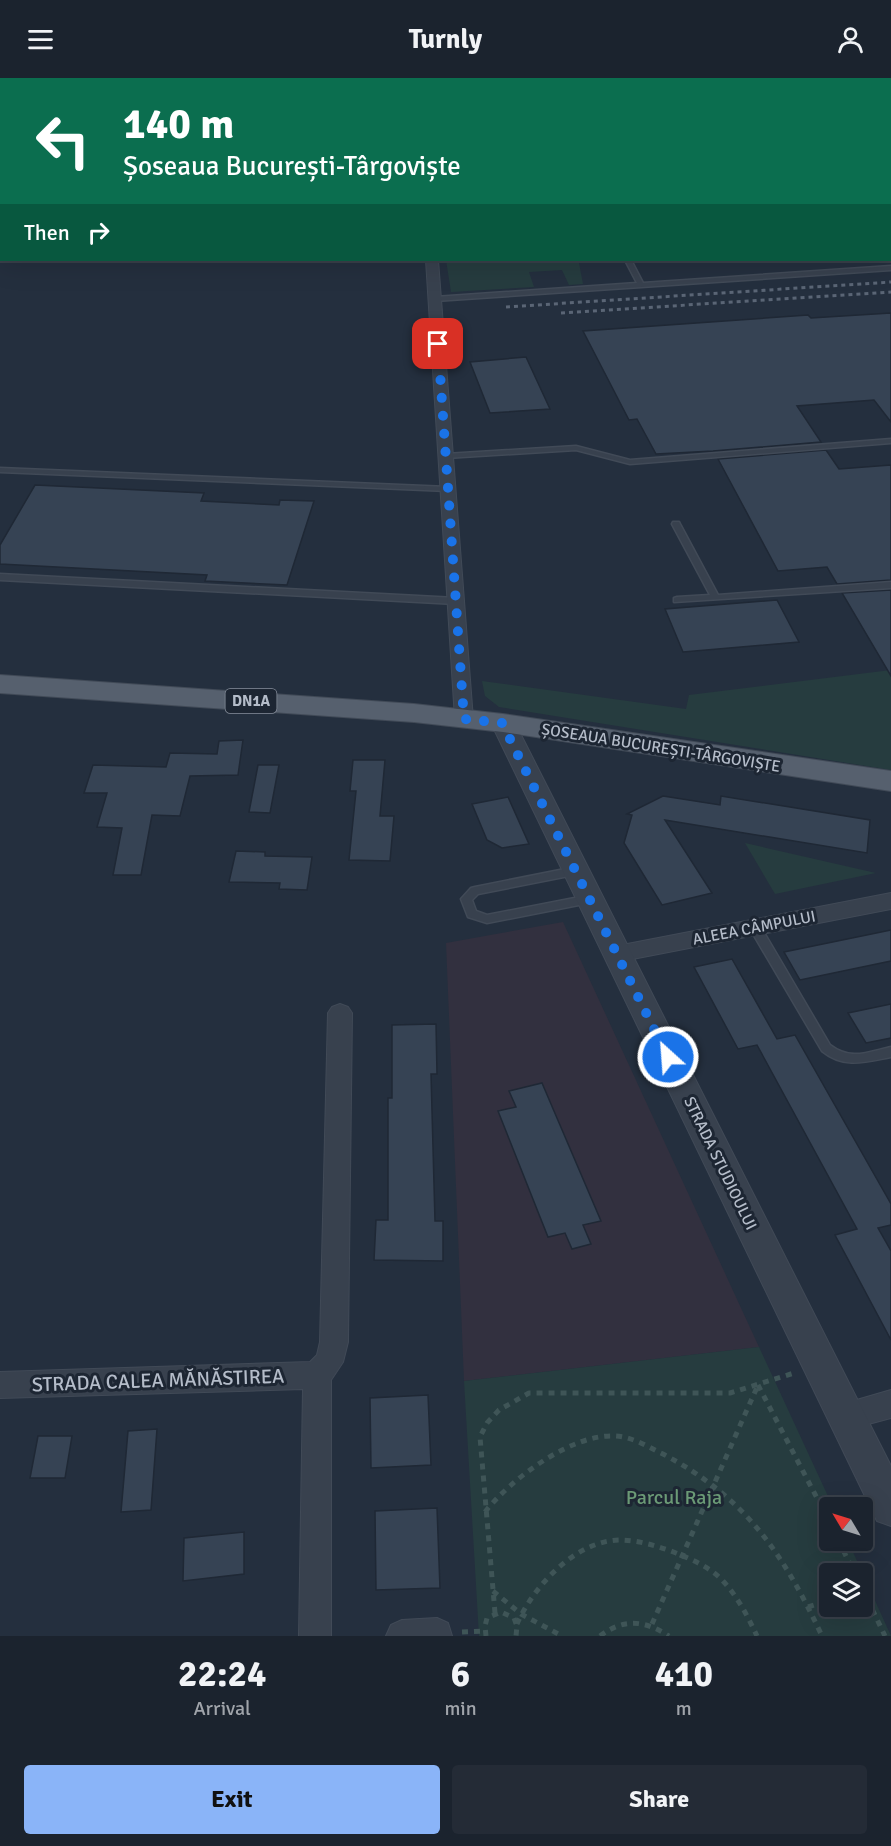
<!DOCTYPE html>
<meta charset="utf-8">
<style>
body{margin:0;font-family:Signika,sans-serif;background:#242b36;color:#f1f3f6;height:100vh;display:flex;flex-direction:column;font-size:22px;white-space:nowrap}
*{box-sizing:border-box;margin:0}
p{font-size:20px;color:#a0a4aa}
.icon{flex:none;width:33px;height:33px;fill:none;stroke:currentColor;stroke-width:2;stroke-linecap:round;stroke-linejoin:round}
.map{position:relative;height:1558px;overflow:hidden}
.details{display:flex;flex-direction:column;background:#1b232e;flex:1}
.details>*{flex:none}
.guide{position:absolute;left:0px;top:0px;width:891px;height:183px;box-shadow:0 6px 24px #0002,0 0 0 2px #39404a;background:#0b6e4f;color:#fff;overflow:hidden}
.needle{width:39px;rotate:308deg}
.buttons{position:absolute;left:819px;top:1419px;display:grid;gap:12px}
.buttons a{display:grid;place-items:center;width:54px;height:54px;border-radius:6px;background:#1b232e;box-shadow:0 6px 24px #0002,0 0 0 2px #39404a;font-size:30px}
.pin{position:absolute;display:grid;place-items:center;width:51px;height:51px;color:#fff;margin:-26px;border-radius:12px;box-shadow:0 3px 9px #0006}
.me{position:absolute;width:66px;margin:-33px;rotate:334deg;stroke-linejoin:round;filter:drop-shadow(0 0 4px #0008)}
.turn{display:flex;align-items:center;gap:21px;height:126px;padding:0 24px;font-size:27px}
.turn .icon{width:78px;height:78px;stroke-width:2.5}
.turn b{display:block;font-size:42px;line-height:51px}
.then{display:flex;align-items:center;height:57px;padding:0 24px;background:#0003;gap:12px;font-size:22px}
.eta{display:flex;justify-content:space-evenly;align-items:center;height:102px;text-align:center}
.eta b{font-size:36px;font-weight:800;line-height:42px}
.button{display:flex;gap:12px;margin-top:auto;padding:12px 24px}
.button a{flex:1;height:69px;border-radius:6px;background:#8ab4f8;color:#111;font-size:24px;font-weight:800;line-height:69px;text-align:center}
.button a+a{background:#242b36;color:#f1f3f6}
header{display:flex;justify-content:space-between;align-items:center;height:78px;padding:0 24px;background:#1b232e;font-size:27px;font-weight:800}
.map>svg:first-child{display:block}
.medical{fill:#32303f}
.green{fill:#263c3f;fill-rule:evenodd}
.building{fill:#364354;stroke:#1f2835;stroke-width:1.5}
.lines{fill:none;stroke-linecap:round;stroke-linejoin:round}
.service-casing{stroke:#414a57;stroke-width:3}
.minor-casing{stroke:#414a57;stroke-width:2}
.tertiary-casing{stroke:#414a57;stroke-width:2}
.primary-casing{stroke:#414a57;stroke-width:2}
.path{stroke:#3f5557;stroke-width:5;stroke-dasharray:6 6;stroke-linecap:butt}
.service{fill:#38414e;fill-rule:evenodd}
.minor{fill:#38414e;fill-rule:evenodd}
.tertiary{fill:#38414e;fill-rule:evenodd}
.primary{fill:#56606e;fill-rule:evenodd}
.rail{stroke:#5a6575;stroke-width:3;stroke-dasharray:4 4;stroke-linecap:butt}
.route{stroke:#1a73e8;stroke-width:10;stroke-dasharray:0 18}
.labels{text-anchor:middle;stroke-width:6;stroke-linejoin:round;paint-order:stroke}
.shield{fill:#1d2633;stroke:#878f9c;stroke-width:1.5}
.shield-label{font-size:15px;font-weight:bold;fill:#b4bcc9}
.street-label{font-size:16px;fill:#b4bcc9;stroke:#1d2633}
.near-street-label{font-size:20px;fill:#b4bcc9;stroke:#1d2633}
.near-park-label{font-size:20px;fill:#6b9a76;stroke:#1d2633}
</style>
<header><svg class="icon" aria-label="menu" viewBox="0 0 24 24"><path d="M4 6h16M4 12h16M4 18h16"/></svg>Turnly<svg class="icon" aria-label="person" viewBox="0 0 24 24"><circle cx="12" cy="8" r="4"/><path d="M4 21q1-7 8-7t8 7"/></svg></header>
<div class="map">
<svg width="891" height="1558" viewBox="0 0 891 1558">
<rect width="100%" height="100%" fill="#242f3e"/>
<path class="medical" d="M563,844L759,1269L464,1303L446,865Z"/>
<g class="green">
<path d="M446,182H479V185H579L583,206L569,207L562,192L529,194L534,209L451,214Z"/>
<path d="M891,592V692L499,629L485,618L482,603L686,631L689,617Z"/>
<path d="M745,765L876,795L775,816Z"/>
<path d="M759,1269L833,1429L830,1430V1462L848,1463L891,1558H479L464,1303ZM830,1496H862V1528H830Z"/>
</g>
<g class="building">
<path d="M891,235V344L874,322L797,328L821,364L713,373L656,376L637,341L629,342L583,253L808,237L811,240Z"/>
<path d="M526,279L550,331L490,335L470,284Z"/>
<path d="M826,372L839,391L891,387V502L837,506L827,489L778,493L718,381Z"/>
<path d="M35,407L204,415L201,423L279,427L280,422L314,423L287,507L205,503L207,497L0,486V467Z"/>
<path d="M891,512V598L842,515Z"/>
<path d="M777,522L799,564L683,574L665,531Z"/>
<path d="M243,662L238,697L190,698L180,738L152,737L141,797H113L122,750L97,749L107,715H84L93,687L166,689L170,675L217,676L219,663Z"/>
<path d="M353,682H385L380,738H394L390,783L349,782L356,713H350Z"/>
<path d="M258,687H279L270,735L249,734Z"/>
<path d="M663,718L720,727L721,718L870,742L867,775L665,742L712,815L662,827L624,765L632,737L627,736Z"/>
<path d="M508,719L529,766L502,770L487,762L472,726Z"/>
<path d="M236,773L265,774V778L312,779L307,812L279,811L280,805L229,804Z"/>
<path d="M891,852V883L800,902L784,874Z"/>
<path d="M732,881L777,961L795,957L891,1126V1147L878,1150L891,1173V1262L835,1157L857,1151L757,967L738,971L694,889Z"/>
<path d="M891,926V960L866,965L848,935Z"/>
<path d="M436,946L437,996H431L435,1143H443V1183L374,1182L376,1142H388V1020H392V947Z"/>
<path d="M542,1005L601,1143L583,1147L591,1166L572,1171L565,1155L548,1159L498,1033L516,1029L509,1013Z"/>
<path d="M428,1317L431,1387L371,1390L370,1320Z"/>
<path d="M157,1351L151,1432L121,1434L128,1353Z"/>
<path d="M38,1358H72L65,1400H30Z"/>
<path d="M437,1430L440,1510L376,1512L375,1433Z"/>
<path d="M244,1454V1496L183,1503L184,1460Z"/>
</g>
<g class="lines">
<g class="service-casing">
<g id="service">
<rect x="890" y="134" width="1" height="4"/>
<path d="M625,182H631L643,205L891,188V192L435,223L432,221L435,219L637,205Z"/>
<path d="M891,361V365L630,386L576,372L446,380L442,378L446,376L576,368L630,382Z"/>
<path d="M0,390L448,409L452,411L448,413L0,394Z"/>
<path d="M673,444H679L680,446L718,517L891,504V510L674,524V520L677,519L710,517L672,446Z"/>
<path d="M0,496L456,520L460,523L456,526L0,502Z"/>
<path d="M575,789L580,793L579,796L478,816L472,822L476,833L487,837L590,817L595,821L594,824L487,845L468,839L461,821L471,810L475,809Z"/>
<path d="M755,845L759,846L830,967C851,983 868,974 891,969V979C865,984 844,991 822,973L749,849L751,846Z"/>
</g>
</g>
<g class="minor-casing">
<g id="minor">
<path d="M426,182H438L473,641L471,645H457L455,641Z"/>
<path d="M891,815V831L617,884L609,882L606,876L609,870L617,868Z"/>
<path d="M340,926L348,929L352,935L348,1264L343,1284L331,1302V1558H299L303,1311L0,1320V1294L310,1284L317,1277L320,1264L328,935L332,929Z"/>
<path d="M891,1312V1340L846,1352L836,1348L831,1338L836,1328Z"/>
<path d="M437,1540L448,1545L452,1558H386L391,1547L402,1542Z"/>
</g>
</g>
<g class="tertiary-casing">
<path id="tertiary" d="M503,637L512,640L515,645L891,1388V1448L877,1443L491,645L494,640Z"/>
</g>
<g class="primary-casing">
<path id="primary" d="M0,597L414,626L503,636L891,693V713L503,654L414,644L0,615Z"/>
</g>
<g class="path">
<path d="M758,1307L830,1445"/>
<path d="M485,1434C511,1401 572,1355 616,1358C633,1359 648,1369 663,1376C746,1420 783,1475 822,1558"/>
<path d="M838,1462L855,1496"/>
<path d="M862,1510L885,1558"/>
<path d="M493,1513L521,1536L562,1558"/>
<path d="M808,1529L830,1522"/>
<path d="M495,1535L480,1359L487,1345L499,1332L529,1315H730L794,1295"/>
<path d="M517,1546C533,1509 575,1463 619,1462C638,1462 658,1468 676,1475C693,1482 711,1490 723,1503C738,1519 748,1539 757,1558"/>
<path d="M652,1546L758,1307"/>
<path d="M462,1554L484,1553"/>
<path d="M486,1558L485,1548L487,1540L501,1534L514,1540L517,1548L516,1558"/>
<path d="M600,1558C624,1540 644,1542 669,1558"/>
</g>
<use href="#service" class="service"/>
<use href="#minor" class="minor"/>
<use href="#tertiary" class="tertiary"/>
<use href="#primary" class="primary"/>
<g class="rail">
<path d="M506,229L891,204"/>
<path d="M561,235L891,214"/>
</g>
</g>
<g class="lines">
<path class="route" d="M438,266L464,641L502,645L668,979"/>
</g>
<g class="labels">
<rect class="shield" x="225.5" y="611" width="51" height="24" rx="4.5"/>
<g class="shield-label">
<text x="251" y="628">DN1A</text>
</g>
<g class="street-label">
<text transform="translate(661 669) rotate(9)" y="6">ȘOSEAUA BUCUREȘTI-TÂRGOVIȘTE</text>
<text transform="translate(754 849) rotate(-11)" y="6">ALEEA CÂMPULUI</text>
<text transform="translate(721 1085) rotate(64)" y="6">STRADA STUDIOULUI</text>
</g>
<g class="near-street-label">
<text transform="translate(158 1302) rotate(-2)" y="7">STRADA CALEA MĂNĂSTIREA</text>
</g>
<g class="near-park-label">
<text x="674" y="1426">Parcul Raja</text>
</g>
</g>
</svg>
<div class="buttons">
<a><svg class="needle" viewBox="-14 -14 28 28"><path d="M0-13l5 13h-10z" fill="#e53935"/><path d="M0 13l5-13h-10z" fill="#a0a4aa"/></svg></a>
<a><svg class="icon" aria-label="layers" viewBox="0 0 24 24"><path d="M12 4l9 5-9 5-9-5zM3 14l9 5 9-5"/></svg></a>
</div>
<div class="pin" style="left:438px;top:266px;background:#d93025"><svg class="icon" aria-label="arrive" viewBox="0 0 24 24"><path d="M6 21V4h12l-3 4 3 4H6"/></svg></div>
<svg class="me" style="left:668px;top:979px" viewBox="-20 -20 40 40"><circle r="17" fill="#1a73e8" stroke="#fff" stroke-width="3"/><path d="M0-11L8 9 0 5-8 9z" fill="#fff"/></svg>
<div class="guide">
<div class="turn"><svg class="icon" aria-label="left" viewBox="0 0 24 24"><path d="M17 20v-9H6M10 6l-5 5 5 5"/></svg><div><b>140 m</b>Șoseaua București-Târgoviște</div></div>
<div class="then">Then<svg class="icon" aria-label="right" viewBox="0 0 24 24"><path d="M7 20v-9h11M14 6l5 5-5 5"/></svg></div>
</div>
</div>
<section class="details">
<div class="eta">
<div><b>22:24</b><p>Arrival</p></div>
<div><b>6</b><p>min</p></div>
<div><b>410</b><p>m</p></div>
</div>
<div class="button"><a>Exit</a><a>Share</a></div>
</section>
